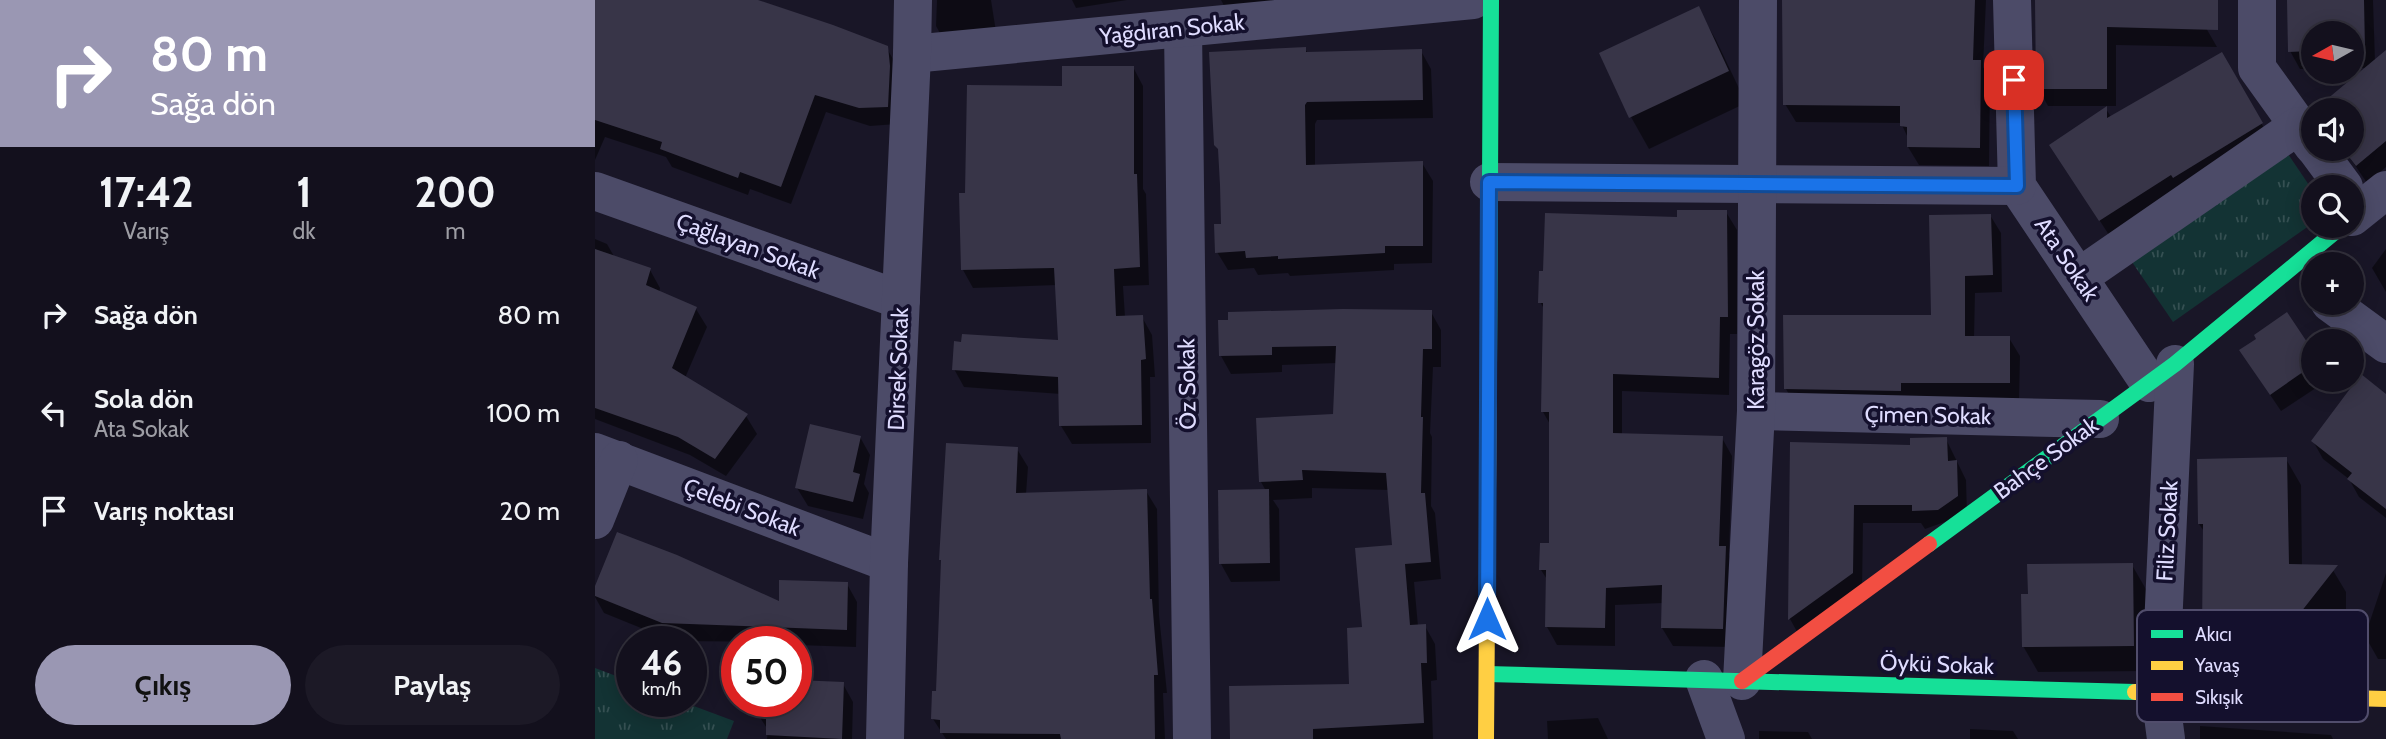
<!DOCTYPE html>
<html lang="tr">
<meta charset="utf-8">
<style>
body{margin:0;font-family:Cabin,sans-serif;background:#1c1926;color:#f1f3f6;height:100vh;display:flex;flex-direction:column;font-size:26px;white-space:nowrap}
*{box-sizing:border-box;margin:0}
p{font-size:23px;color:#9d9da4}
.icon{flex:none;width:38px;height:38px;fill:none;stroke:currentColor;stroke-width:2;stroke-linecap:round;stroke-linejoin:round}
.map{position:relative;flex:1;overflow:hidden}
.sheet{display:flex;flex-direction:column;background:#13101d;width:595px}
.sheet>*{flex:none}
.hud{background:#9a97b3;color:#fff;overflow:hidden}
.needle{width:46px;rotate:262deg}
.tools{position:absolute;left:1706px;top:21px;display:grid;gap:14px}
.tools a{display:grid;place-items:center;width:63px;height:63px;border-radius:50%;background:#13101d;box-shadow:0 4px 18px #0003,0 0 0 2px #32303b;font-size:35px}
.speed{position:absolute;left:21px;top:626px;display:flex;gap:14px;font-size:35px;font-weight:700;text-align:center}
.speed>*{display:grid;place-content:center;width:91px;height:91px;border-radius:50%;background:#13101d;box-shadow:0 4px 18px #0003,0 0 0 2px #32303b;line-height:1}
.speed small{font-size:18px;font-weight:400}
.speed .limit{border:10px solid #d22;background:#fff;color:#111}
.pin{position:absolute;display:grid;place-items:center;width:60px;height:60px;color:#fff;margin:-30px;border-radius:14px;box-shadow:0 4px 10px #0006}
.me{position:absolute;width:77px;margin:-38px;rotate:0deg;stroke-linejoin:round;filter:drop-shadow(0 0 5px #0008)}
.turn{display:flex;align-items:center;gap:24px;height:147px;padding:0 35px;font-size:32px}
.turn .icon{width:91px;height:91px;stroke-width:2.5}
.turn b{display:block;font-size:49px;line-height:60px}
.eta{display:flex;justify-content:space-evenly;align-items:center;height:119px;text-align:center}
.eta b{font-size:42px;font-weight:800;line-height:49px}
.button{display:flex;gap:14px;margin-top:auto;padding:14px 35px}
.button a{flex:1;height:80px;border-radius:42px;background:#9a97b3;color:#111;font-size:28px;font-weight:800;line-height:80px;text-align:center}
.button a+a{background:#1c1926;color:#f1f3f6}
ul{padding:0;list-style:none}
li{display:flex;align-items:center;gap:21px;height:98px;padding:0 35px}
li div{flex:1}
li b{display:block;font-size:26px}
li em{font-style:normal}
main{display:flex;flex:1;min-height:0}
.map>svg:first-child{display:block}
.grass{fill:url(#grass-tufts)}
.shadow{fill:#0007}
.building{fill:#383548}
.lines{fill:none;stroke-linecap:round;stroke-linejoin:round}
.street{stroke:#4c4b68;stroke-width:38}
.fast{stroke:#16e098;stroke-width:16}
.slow{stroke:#ffcf43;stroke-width:16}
.jam{stroke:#f24e42;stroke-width:16}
.route-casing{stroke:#114b97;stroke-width:18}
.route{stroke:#1a73e8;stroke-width:12}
.labels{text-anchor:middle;stroke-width:7;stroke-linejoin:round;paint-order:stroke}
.street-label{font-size:23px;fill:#dfdcff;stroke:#14102d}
.key{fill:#14102d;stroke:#514d6c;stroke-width:2}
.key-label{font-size:19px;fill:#dfdcff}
</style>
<main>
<section class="sheet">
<div class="hud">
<div class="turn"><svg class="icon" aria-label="right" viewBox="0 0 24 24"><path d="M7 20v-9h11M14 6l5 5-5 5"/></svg><div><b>80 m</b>Sağa dön</div></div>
</div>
<div class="eta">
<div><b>17:42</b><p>Varış</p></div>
<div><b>1</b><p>dk</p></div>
<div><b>200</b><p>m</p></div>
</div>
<ul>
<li><svg class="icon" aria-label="right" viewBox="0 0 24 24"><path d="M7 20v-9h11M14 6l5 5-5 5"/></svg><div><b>Sağa dön</b></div><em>80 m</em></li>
<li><svg class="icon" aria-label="left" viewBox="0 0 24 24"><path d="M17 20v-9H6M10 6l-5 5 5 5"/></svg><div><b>Sola dön</b><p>Ata Sokak</p></div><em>100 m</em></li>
<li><svg class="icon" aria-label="arrive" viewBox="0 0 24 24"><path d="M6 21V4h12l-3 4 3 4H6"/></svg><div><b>Varış noktası</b></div><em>20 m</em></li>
</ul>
<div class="button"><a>Çıkış</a><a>Paylaş</a></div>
</section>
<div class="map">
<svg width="1791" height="739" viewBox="0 0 1791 739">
<defs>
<pattern id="grass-tufts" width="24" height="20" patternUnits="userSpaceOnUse" patternTransform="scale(1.75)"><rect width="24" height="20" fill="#133334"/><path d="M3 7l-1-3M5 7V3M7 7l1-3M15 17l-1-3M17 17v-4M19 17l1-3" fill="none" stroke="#355052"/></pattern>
</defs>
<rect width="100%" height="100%" fill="#191627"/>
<g class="grass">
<path d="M1693,154L1718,191V223L1578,322L1537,262Z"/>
<path d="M0,668L37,682V702H88L139,721L132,739H0Z"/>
</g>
<g class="shadow">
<path d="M0,0H153L291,47L302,66V124L275,126L231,112L196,204L155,189L153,195L77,167L71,157L10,137L0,160Z"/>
<path d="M342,0H396L402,38L351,44L341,26Z"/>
<path d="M477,0H532L481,8Z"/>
<path d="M626,0H684L633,13Z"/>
<path d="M1190,0H1391L1388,67L1395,80L1394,166L1324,165L1313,147V138L1306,123L1201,122L1190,104Z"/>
<path d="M1442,0H1595L1622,47L1521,45V106H1453L1443,88Z"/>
<path d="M1694,0H1778L1780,62L1791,53V167L1772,183L1749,149H1757V110L1723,109L1772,68H1757V33H1718V69H1705L1695,51Z"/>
<path d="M1103,9L1121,40L1151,103L1054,149L1036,117L1006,54Z"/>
<path d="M710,49L713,53L826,51L836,69L838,118L722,120L720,124V166L827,163L838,181L837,263L799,264V270L695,276L693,273L663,275L659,268L633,270L622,252L628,225Z"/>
<path d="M1629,58L1677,142L1516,238L1467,163L1511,109L1516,117Z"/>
<path d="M538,67L548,86V189L551,194L554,285L528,286L530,317H547L557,335L560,377H555L556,443L477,444L466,426V394L369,387L359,369L465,342L462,285L378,288L368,270L372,195L469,88Z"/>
<path d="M1131,212L1142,230V334H1135L1134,395L1027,391V435L1127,438L1137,456L1134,555L1140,565L1137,647L1078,646L1067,628L1068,603L1020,605V646L962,645L952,627L953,581L946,570L956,545V426L948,412L950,310L945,302L1083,219Z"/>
<path d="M1395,215L1406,233L1407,292L1380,293L1379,338H1414L1425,356L1424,401L1201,407L1191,389L1338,317Z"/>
<path d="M0,239L12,244L20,258L55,270L65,288L64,293L101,309L112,327L90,378L151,416L162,434L131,476L95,455L0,419Z"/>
<path d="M1791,249V292L1777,268Z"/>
<path d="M836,312L846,330V367H838L835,433L837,437L836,506L840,513L846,579L819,582L823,626H830L840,644L842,680L836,681L838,739H637L756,686L769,629L799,546L794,490L717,488V498L678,500L684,509L685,581L636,582L626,564L671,491L666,482L739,416L742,363L687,365V372L636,374L626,356Z"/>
<path d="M1692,314L1718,354V380H1733L1686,411L1657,368L1663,340Z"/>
<path d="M1791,396V518L1764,497L1754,479L1728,459L1718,441Z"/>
<path d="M265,437L275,455L269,484L274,493L268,519L213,506L202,488Z"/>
<path d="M1351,439L1371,480L1372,514L1330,529L1326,523H1268L1267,591L1205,637L1195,619L1196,444L1317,447Z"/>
<path d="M422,449L433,467L431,494L551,491L562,509L564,615L572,693H568L570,739H351L338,719L343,693Z"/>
<path d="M1691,459L1706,485L1707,566L1736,567L1751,592V662L1624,661L1609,635L1610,533L1604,524V460Z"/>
<path d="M1537,565L1552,591L1553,671L1443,672L1428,646Z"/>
<path d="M1791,573V659H1783L1770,636Z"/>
<path d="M252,584L262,602L261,647L201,645V642L78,641L9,613L0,597V591L185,603Z"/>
<path d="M248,684L258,702L257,739H172L173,730L166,719L167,702H201Z"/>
<path d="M1003,718L1013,739H953L952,721Z"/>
<path d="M1605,726L1736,735L1738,739H1605Z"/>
<path d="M1375,729L1418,731L1423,739H1375Z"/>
<path d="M1164,731L1213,732L1217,739H1164Z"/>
</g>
<g class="building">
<path d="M0,0H163L238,25L293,46L295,66L293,107L264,108L220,95L186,187L145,172L143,178L65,149L67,142L0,120Z"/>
<path d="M1187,0H1380L1378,60H1386L1385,148L1312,147V127L1305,126V106L1188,105Z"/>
<path d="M1440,0H1623V30L1512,27V89H1441Z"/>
<path d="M1692,0H1769L1770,50L1757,51V33H1718V51L1693,52Z"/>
<path d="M1104,6L1134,71L1034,118L1004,53Z"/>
<path d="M711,47V52L827,49L828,100L712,102L710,105L711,165L828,161V246H790V253L683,259V256L651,258L650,251L620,253L619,224H626L625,185L623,149L619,145L614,52Z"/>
<path d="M1791,50V141L1761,166L1748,149H1757V110H1719Z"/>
<path d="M1627,52L1668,123L1578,178L1576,175L1504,221L1454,145L1512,106V118Z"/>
<path d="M467,66H539V174H542L545,267L519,269L521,316L548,315L551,359L546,360L547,425L464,426L463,377L357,370L359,341L366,342L367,334L463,340L459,268L366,270L364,193H370L372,85L467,86Z"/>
<path d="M1082,210H1132L1133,317H1125L1124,378L1018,374V433L1128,436L1124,546H1131L1128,629L1066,628L1067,585L1011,588L1010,628L950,627L951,570H944L945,543H954V412H946L948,303H943L944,271H948L950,213L1082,217Z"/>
<path d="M1396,214L1398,275L1370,276V336H1415V383H1306V391L1189,389L1188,315H1336L1334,215Z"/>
<path d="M0,249L56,268L51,285L102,307L77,368L153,414L120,459L83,437L0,408Z"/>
<path d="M748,309L837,310V349H828L826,417H828L826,493H830L836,562L810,564L815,625L831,624L832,663H826L829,723L718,729V739H635L634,686L754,684L752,628L767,627L760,548L797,545L791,473L707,470L708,480L664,482L661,418L738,414L741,346L677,347V355L624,356L623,320H633V312Z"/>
<path d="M1692,312L1718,351V365L1675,395L1644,350L1661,339L1659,335Z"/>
<path d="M1766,374L1791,394V509L1752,479L1757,473L1716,441Z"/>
<path d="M215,424L266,436L258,472L265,474L258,502L200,488Z"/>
<path d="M1352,437L1353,461L1362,460L1363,496L1343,510L1317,511V505H1259L1258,573L1193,620L1195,442L1315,445V438Z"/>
<path d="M351,443L423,447L421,493L552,489L555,599H557L563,675H559L560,739H466L465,734L345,733V720L336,719L337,691H341L346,560H344Z"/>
<path d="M1692,457L1694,564L1743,565L1687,636H1607L1608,524H1603L1602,459Z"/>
<path d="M674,489L675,563L624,564L623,490Z"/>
<path d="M22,532L82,555L184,601V580L253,582L252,630L67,623L0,596V586Z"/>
<path d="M1538,563L1539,646L1427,647L1426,594H1433L1432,564Z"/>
<path d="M201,680L249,682L247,739L171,735V702H201Z"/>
</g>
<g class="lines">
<g class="street">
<path d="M1417,0L1422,186L1554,383"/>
<path d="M1662,0V68L1718,146"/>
<path d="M588,28L597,739"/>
<path d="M317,54L878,0"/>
<path d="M1721,149L1749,187"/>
<path d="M894,182L1422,186"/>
<path d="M0,191L306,300"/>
<path d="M1757,217L1791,190"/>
<path d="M1484,277L1703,126"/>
<path d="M1735,303L1791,344"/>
<path d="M1161,411L1505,419"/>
<path d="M0,452L294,563"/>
<path d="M0,520L24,460"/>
<path d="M1109,679L1131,739"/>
<path d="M1147,681L1161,411L1163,0"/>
<path d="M290,739L294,563L317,54L318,0"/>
<path d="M1571,739L1565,693L1580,364"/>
</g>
<g class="fast">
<path d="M894,367L896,0"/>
<path d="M1334,544L1580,364L1747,226"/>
<path d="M892,674L1540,692"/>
</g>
<g class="slow">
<path d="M1540,692L1791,699"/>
<path d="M891,739L894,367"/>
</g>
<path class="jam" d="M1147,681L1334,544"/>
</g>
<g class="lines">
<g class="route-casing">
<path id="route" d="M892,619L894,182L1422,186L1419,80"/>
</g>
<use href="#route" class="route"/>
</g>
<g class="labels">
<g class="street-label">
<text transform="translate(577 29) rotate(-6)" y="8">Yağdıran Sokak</text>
<text transform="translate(153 246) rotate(20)" y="8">Çağlayan Sokak</text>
<text transform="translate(1472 259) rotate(56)" y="8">Ata Sokak</text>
<text transform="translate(1161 340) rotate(-90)" y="8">Karagöz Sokak</text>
<text transform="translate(303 369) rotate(-88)" y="8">Dirsek Sokak</text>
<text transform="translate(592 384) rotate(-91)" y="8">Öz Sokak</text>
<text transform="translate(1333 415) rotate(1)" y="8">Çimen Sokak</text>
<text transform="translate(1451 458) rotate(-36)" y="8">Bahçe Sokak</text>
<text transform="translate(147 507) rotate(21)" y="8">Çelebi Sokak</text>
<text transform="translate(1572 531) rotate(-87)" y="8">Filiz Sokak</text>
<text transform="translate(1342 664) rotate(2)" y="8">Öykü Sokak</text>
</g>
</g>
<rect x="1542" y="610" width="231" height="112" rx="10" class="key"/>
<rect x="1556" y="630" width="32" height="8" fill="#16e098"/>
<rect x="1556" y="661" width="32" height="9" fill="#ffcf43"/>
<rect x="1556" y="693" width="32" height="8" fill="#f24e42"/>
<g class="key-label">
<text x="1600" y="641">Akıcı</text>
<text x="1600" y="672">Yavaş</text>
<text x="1600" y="704">Sıkışık</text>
</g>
</svg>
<div class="tools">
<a><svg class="needle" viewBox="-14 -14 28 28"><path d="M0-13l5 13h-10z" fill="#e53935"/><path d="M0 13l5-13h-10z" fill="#9d9da4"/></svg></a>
<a><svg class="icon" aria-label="sound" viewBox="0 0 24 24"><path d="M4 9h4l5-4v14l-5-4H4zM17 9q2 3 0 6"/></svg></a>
<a><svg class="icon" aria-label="search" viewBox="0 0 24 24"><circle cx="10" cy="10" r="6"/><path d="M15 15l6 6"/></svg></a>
<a>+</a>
<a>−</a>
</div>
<div class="speed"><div>46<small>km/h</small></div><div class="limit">50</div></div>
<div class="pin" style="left:1419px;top:80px;background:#d93025"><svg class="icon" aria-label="arrive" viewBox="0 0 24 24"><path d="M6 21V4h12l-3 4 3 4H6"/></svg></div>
<svg class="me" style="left:892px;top:619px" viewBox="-20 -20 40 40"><path d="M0-17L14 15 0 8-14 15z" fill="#1a73e8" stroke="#fff" stroke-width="4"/></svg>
</div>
</main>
